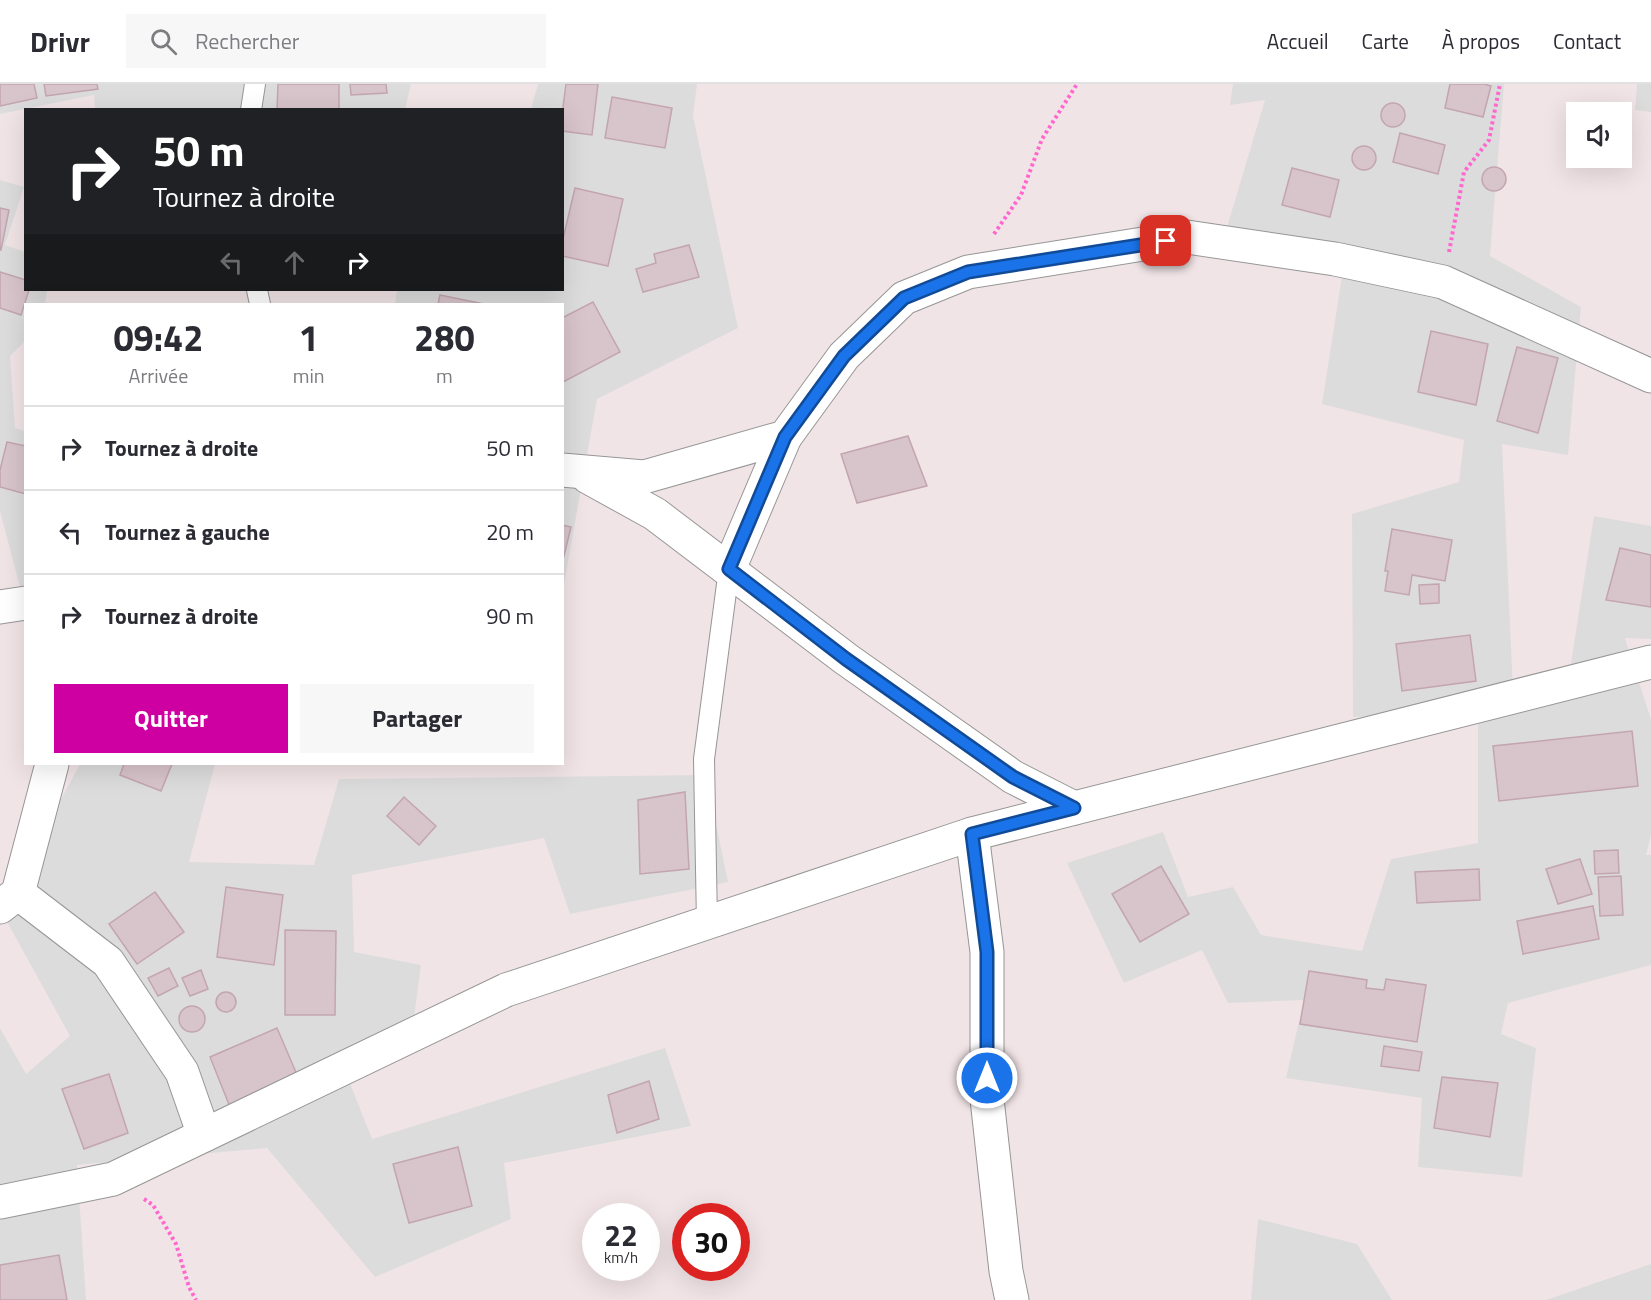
<!DOCTYPE html>
<html lang="fr">
<meta charset="utf-8">
<style>
body{margin:0;font-family:"Titillium Web",sans-serif;background:#f7f7f7;color:#2b2b33;height:100vh;display:flex;flex-direction:column;font-size:22px;white-space:nowrap}
*{box-sizing:border-box;margin:0}
p{font-size:20px;color:#7c7c81}
.icon{flex:none;width:33px;height:33px;fill:none;stroke:currentColor;stroke-width:2;stroke-linecap:round;stroke-linejoin:round}
.map{position:relative;flex:1;overflow:hidden}
.drawer{position:absolute;left:24px;top:219px;width:540px;height:462px;display:flex;flex-direction:column;background:#fff;border-radius:0px;box-shadow:0 6px 24px #0002}
.drawer>*{flex:none}
.hud{position:absolute;left:24px;top:24px;width:540px;height:183px;border-radius:0px;box-shadow:0 6px 24px #0002;background:#202124;color:#fff;overflow:hidden}
.buttons{position:absolute;left:1566px;top:18px;display:grid;gap:12px}
.buttons a{display:grid;place-items:center;width:66px;height:66px;border-radius:0px;background:#fff;box-shadow:0 6px 24px #0002;font-size:30px}
.speed{position:absolute;left:582px;top:1119px;display:flex;gap:12px;font-size:30px;font-weight:700;text-align:center}
.speed>*{display:grid;place-content:center;width:78px;height:78px;border-radius:50%;background:#fff;box-shadow:0 6px 24px #0002;line-height:1}
.speed small{font-size:15px;font-weight:400}
.speed .limit{border:9px solid #d22;background:#fff;color:#111}
.pin{position:absolute;display:grid;place-items:center;width:51px;height:51px;color:#fff;margin:-26px;border-radius:12px;box-shadow:0 3px 9px #0006}
.me{position:absolute;width:66px;margin:-33px;rotate:0deg;stroke-linejoin:round;filter:drop-shadow(0 0 4px #0008)}
.turn{display:flex;align-items:center;gap:21px;height:126px;padding:0 30px;font-size:27px}
.turn .icon{width:78px;height:78px;stroke-width:2.5}
.turn b{display:block;font-size:42px;line-height:51px}
.lanes{display:flex;align-items:center;height:57px;padding:0 30px;background:#0003;justify-content:center;gap:30px;direction:ltr}
.lanes .off{opacity:.35}
.eta{display:flex;justify-content:space-evenly;align-items:center;height:102px;text-align:center}
.eta b{font-size:36px;font-weight:700;line-height:42px}
.cta{display:flex;gap:12px;margin-top:auto;padding:12px 30px}
.cta a{flex:1;height:69px;border-radius:0px;background:#ce00a2;color:#fff;font-size:24px;font-weight:700;line-height:69px;text-align:center}
.cta a+a{background:#f7f7f7;color:#2b2b33}
ul{padding:0;list-style:none}
li{display:flex;align-items:center;gap:18px;height:84px;padding:0 30px;border-top:2px solid #e1e1e2}
li div{flex:1}
li b{display:block;font-size:22px}
li em{font-style:normal}
header{display:flex;align-items:center;gap:36px;box-sizing:border-box;height:84px;padding:0 30px;background:#fff;border-bottom:2px solid #e1e1e2}
header strong{font-size:28px}
nav{display:flex;gap:33px;margin-inline-start:auto;font-size:21px}
.search{width:420px;height:54px;background:#f7f7f7;display:flex;align-items:center;gap:15px;box-sizing:border-box;padding:0 21px;border-radius:0px;color:#7c7c81;font-size:22px}
.map>svg:first-child{display:block}
.residential{fill:#dddcdd}
.building{fill:#d8c4cb;stroke:#c3a5b0;stroke-width:1.5}
.lines{fill:none;stroke-linecap:round;stroke-linejoin:round}
.service-casing{stroke:#969696;stroke-width:22}
.minor-casing{stroke:#969696;stroke-width:35}
.path{stroke:#ff67cf;stroke-width:4;stroke-dasharray:3 3;stroke-linecap:butt}
.service{stroke:#fff;stroke-width:20}
.minor{stroke:#fff;stroke-width:33}
.route-casing{stroke:#114b97;stroke-width:15}
.route{stroke:#1a73e8;stroke-width:10}
</style>
<header>
<strong>Drivr</strong>
<div class="search"><svg class="icon" aria-label="search" viewBox="0 0 24 24"><circle cx="10" cy="10" r="6"/><path d="M15 15l6 6"/></svg>Rechercher</div>
<nav><a>Accueil</a><a>Carte</a><a>À propos</a><a>Contact</a></nav>
</header>
<div class="map">
<svg width="1651" height="1216" viewBox="0 0 1651 1216">
<rect width="100%" height="100%" fill="#f1e4e6"/>
<g class="residential">
<path d="M0,0H411L405,25L95,26L94,11L0,30Z"/>
<path d="M538,0H697L693,32L738,244L597,315L563,506L562,220H395L397,206H562V26L531,25Z"/>
<path d="M1233,0H1504L1490,172L1581,223L1568,371L1502,360L1514,630L1566,611L1594,432L1651,442V555L1625,554L1651,636V751L1646,771H1651V881L1508,919L1501,950L1536,964L1522,1093L1418,1083L1422,1014L1286,994L1304,916L1228,919L1202,866L1124,899L1067,779L1163,748L1188,813L1233,803L1261,851L1362,867L1391,775L1478,759V629L1353,633L1352,430L1459,398L1464,356L1322,320L1342,192L1224,153L1265,16L1230,21Z"/>
<path d="M1637,0H1651V28L1635,26Z"/>
<path d="M0,96L24,103L5,161L25,168L26,206H47L45,220H26L25,257L10,272L15,344L25,347V507H21L0,427Z"/>
<path d="M80,680H215L189,778L314,781L339,695L706,691L728,798L570,830L544,754L352,791L354,868L421,881L412,949L340,974L372,1055L665,964L691,1042L504,1079L511,1135L375,1193L267,1064L77,1081L86,1216H0V944L26,990L70,952L1,827Z"/>
<path d="M1258,1135L1357,1160L1392,1216H1251Z"/>
<path d="M1651,1180V1216H1546Z"/>
</g>
<g class="building">
<path d="M0,0H34L37,14L0,22Z"/>
<path d="M44,0H97L98,5L46,12Z"/>
<path d="M278,0H339V26H277Z"/>
<path d="M350,0H386L387,9L351,11Z"/>
<path d="M566,0H598L592,51L562,47V31Z"/>
<path d="M1450,0H1484L1491,2L1483,33L1445,24Z"/>
<path d="M612,13L672,24L665,64L605,54Z"/>
<circle cx="1393" cy="31" r="12"/>
<path d="M1400,49L1445,61L1438,90L1393,78Z"/>
<circle cx="1364" cy="74" r="12"/>
<circle cx="1494" cy="95" r="12"/>
<path d="M1292,84L1339,96L1330,133L1282,121Z"/>
<path d="M575,104L623,115L608,182L562,172V159Z"/>
<path d="M0,124L9,126L1,166H0Z"/>
<path d="M689,161L699,193L643,208L636,185L656,179L654,170Z"/>
<path d="M0,188L26,196V206H29L21,231L0,224Z"/>
<path d="M440,211L484,220H438Z"/>
<path d="M593,218L620,268L563,298L562,234Z"/>
<path d="M1431,247L1488,260L1476,321L1418,308Z"/>
<path d="M1517,263L1558,274L1538,349L1497,337Z"/>
<path d="M908,352L927,402L857,419L841,370Z"/>
<path d="M7,358L26,362V410L0,403V386Z"/>
<path d="M562,441L571,443L562,480Z"/>
<path d="M1392,445L1452,456L1445,497L1412,491L1409,511L1385,507L1388,487H1385Z"/>
<path d="M1620,464L1651,471V523L1606,516Z"/>
<path d="M1439,500V519L1420,520L1419,501Z"/>
<path d="M1470,551L1476,597L1402,607L1396,560Z"/>
<path d="M1632,647L1638,702L1499,717L1493,662Z"/>
<path d="M124,680H172L161,707L120,691Z"/>
<path d="M685,708L689,785L640,790L638,716Z"/>
<path d="M404,713L436,742L419,761L387,732Z"/>
<path d="M1618,766L1619,789L1595,790L1594,767Z"/>
<path d="M1580,775L1592,810L1558,820L1546,785Z"/>
<path d="M1161,782L1189,830L1140,858L1112,810Z"/>
<path d="M1479,785L1480,816L1417,819L1415,788Z"/>
<path d="M1621,792L1623,831L1600,832L1598,793Z"/>
<path d="M226,803L283,811L274,881L217,873Z"/>
<path d="M155,808L184,848L137,880L109,840Z"/>
<path d="M1593,822L1599,855L1523,870L1517,837Z"/>
<path d="M285,846L336,847L335,931H285Z"/>
<path d="M169,884L178,902L158,912L148,894Z"/>
<path d="M201,886L208,905L190,912L182,894Z"/>
<path d="M1309,887L1367,896L1366,904L1384,906L1386,895L1426,901L1417,958L1300,940Z"/>
<circle cx="226" cy="918" r="10"/>
<circle cx="192" cy="935" r="13"/>
<path d="M277,944L298,993L230,1023L210,973Z"/>
<path d="M1384,962L1422,968L1419,987L1381,982Z"/>
<path d="M109,990L128,1049L84,1065L62,1005Z"/>
<path d="M1442,993L1498,999L1490,1053L1434,1044Z"/>
<path d="M649,997L659,1035L617,1049L608,1011Z"/>
<path d="M458,1063L472,1122L409,1139L393,1080Z"/>
<path d="M59,1171L67,1216H0V1181Z"/>
</g>
<g class="lines">
<g class="service-casing">
<g id="service">
<path d="M251,26L255,0"/>
<path d="M257,206L260,220"/>
<path d="M707,839L704,675L729,485"/>
</g>
</g>
<g class="minor-casing">
<g id="minor">
<path d="M562,386L644,393L785,353L844,272L904,214L968,188L1187,153L1335,175L1443,198L1651,292"/>
<path d="M588,393L655,430L846,575L1013,693L1074,724"/>
<path d="M729,485L785,353"/>
<path d="M0,523L26,519"/>
<path d="M972,750L987,868V1015L1006,1187L1012,1216"/>
<path d="M18,809L108,878L182,988L204,1051"/>
<path d="M0,823L18,809L52,680"/>
<path d="M0,1118L113,1095L506,906L972,750L1651,578"/>
</g>
</g>
<g class="path">
<path d="M994,150L1021,111L1042,55L1077,0"/>
<path d="M1449,168L1464,88L1489,56L1500,0"/>
<path d="M144,1115L153,1121L176,1160L189,1203L196,1216"/>
</g>
<use href="#service" class="service"/>
<use href="#minor" class="minor"/>
</g>
<g class="lines">
<g class="route-casing">
<path id="route" d="M987,994V868L972,750L1074,724L1013,693L846,575L729,485L785,353L844,272L904,214L968,188L1166,157"/>
</g>
<use href="#route" class="route"/>
</g>
</svg>
<div class="buttons">
<a><svg class="icon" aria-label="sound" viewBox="0 0 24 24"><path d="M4 9h4l5-4v14l-5-4H4zM17 9q2 3 0 6"/></svg></a>
</div>
<div class="speed"><div>22<small>km/h</small></div><div class="limit">30</div></div>
<div class="pin" style="left:1166px;top:157px;background:#d93025"><svg class="icon" aria-label="arrive" viewBox="0 0 24 24"><path d="M6 21V4h12l-3 4 3 4H6"/></svg></div>
<svg class="me" style="left:987px;top:994px" viewBox="-20 -20 40 40"><circle r="17" fill="#1a73e8" stroke="#fff" stroke-width="3"/><path d="M0-11L8 9 0 5-8 9z" fill="#fff"/></svg>
<div class="hud">
<div class="turn"><svg class="icon" aria-label="right" viewBox="0 0 24 24"><path d="M7 20v-9h11M14 6l5 5-5 5"/></svg><div><b>50 m</b>Tournez à droite</div></div>
<div class="lanes"><svg class="icon off" aria-label="left" viewBox="0 0 24 24"><path d="M17 20v-9H6M10 6l-5 5 5 5"/></svg><svg class="icon off" aria-label="ahead" viewBox="0 0 24 24"><path d="M12 20V5M6 11l6-6 6 6"/></svg><svg class="icon" aria-label="right" viewBox="0 0 24 24"><path d="M7 20v-9h11M14 6l5 5-5 5"/></svg></div>
</div>
<section class="drawer">
<div class="eta">
<div><b>09:42</b><p>Arrivée</p></div>
<div><b>1</b><p>min</p></div>
<div><b>280</b><p>m</p></div>
</div>
<ul>
<li><svg class="icon" aria-label="right" viewBox="0 0 24 24"><path d="M7 20v-9h11M14 6l5 5-5 5"/></svg><div><b>Tournez à droite</b></div><em>50 m</em></li>
<li><svg class="icon" aria-label="left" viewBox="0 0 24 24"><path d="M17 20v-9H6M10 6l-5 5 5 5"/></svg><div><b>Tournez à gauche</b></div><em>20 m</em></li>
<li><svg class="icon" aria-label="right" viewBox="0 0 24 24"><path d="M7 20v-9h11M14 6l5 5-5 5"/></svg><div><b>Tournez à droite</b></div><em>90 m</em></li>
</ul>
<div class="cta"><a>Quitter</a><a>Partager</a></div>
</section>
</div>
